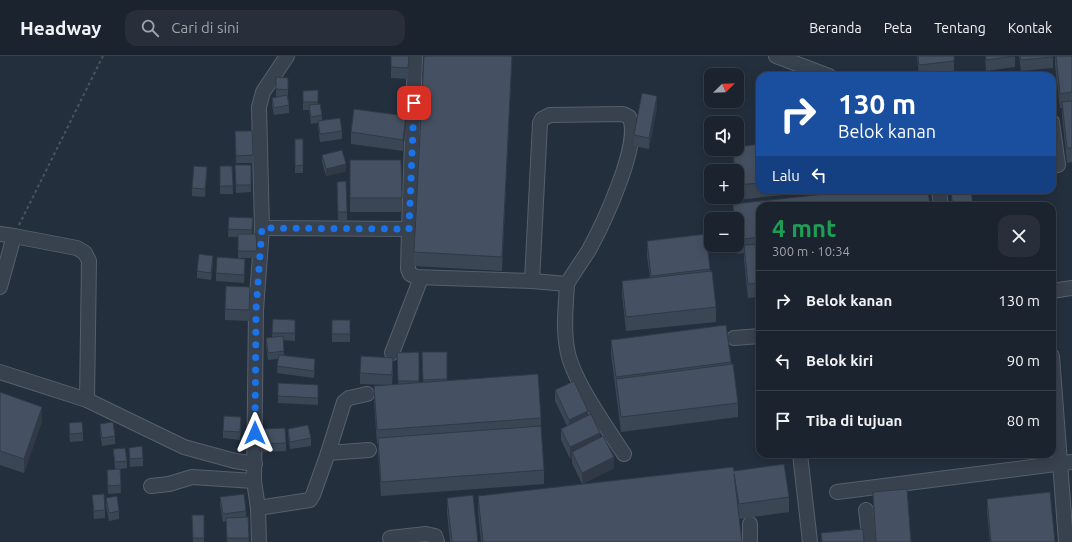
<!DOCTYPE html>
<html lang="id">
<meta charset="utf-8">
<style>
body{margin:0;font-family:Ubuntu,sans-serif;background:#282f3a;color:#f1f3f6;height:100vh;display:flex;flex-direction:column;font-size:15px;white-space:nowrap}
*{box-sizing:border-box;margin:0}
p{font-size:13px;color:#a0a4aa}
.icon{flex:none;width:22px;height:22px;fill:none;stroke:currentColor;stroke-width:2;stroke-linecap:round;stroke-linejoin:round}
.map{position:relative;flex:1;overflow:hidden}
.side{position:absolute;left:756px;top:146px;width:300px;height:256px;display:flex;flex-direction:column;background:#1b232e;border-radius:12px;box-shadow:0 2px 10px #0003,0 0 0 1px #39404a}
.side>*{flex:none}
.top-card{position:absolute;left:756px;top:16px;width:300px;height:122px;border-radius:12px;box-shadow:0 2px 10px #0003,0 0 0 1px #39404a;background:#1a4fa0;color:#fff;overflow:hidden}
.needle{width:26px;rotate:67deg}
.controls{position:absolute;left:704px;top:12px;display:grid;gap:8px}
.controls a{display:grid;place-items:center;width:40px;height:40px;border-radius:8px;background:#1b232e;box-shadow:0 2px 10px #0003,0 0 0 1px #39404a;font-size:20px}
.pin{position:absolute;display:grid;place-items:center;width:34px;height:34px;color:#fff;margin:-17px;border-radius:8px;box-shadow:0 2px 6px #0006}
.me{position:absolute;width:44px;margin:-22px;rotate:0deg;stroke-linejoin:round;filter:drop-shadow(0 0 3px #0008)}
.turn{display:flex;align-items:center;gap:14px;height:84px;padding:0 16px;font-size:18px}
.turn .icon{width:52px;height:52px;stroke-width:2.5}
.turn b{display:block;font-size:28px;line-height:34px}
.then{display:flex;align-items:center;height:38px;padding:0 16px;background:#0003;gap:8px;font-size:15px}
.round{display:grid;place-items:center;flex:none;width:42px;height:42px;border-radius:12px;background:#282f3a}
.summary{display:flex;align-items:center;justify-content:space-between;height:68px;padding:0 16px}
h1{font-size:24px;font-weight:700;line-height:30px;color:#1e9e55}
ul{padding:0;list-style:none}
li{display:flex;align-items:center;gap:12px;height:60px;padding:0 16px;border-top:1px solid #39404a}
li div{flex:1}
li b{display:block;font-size:15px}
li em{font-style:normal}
header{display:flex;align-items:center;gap:24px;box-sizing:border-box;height:56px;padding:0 20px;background:#1b232e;border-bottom:1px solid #39404a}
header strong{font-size:19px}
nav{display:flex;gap:22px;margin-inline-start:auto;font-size:14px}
.search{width:280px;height:36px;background:#282f3a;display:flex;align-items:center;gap:10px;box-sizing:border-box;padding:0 14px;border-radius:12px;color:#a0a4aa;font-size:15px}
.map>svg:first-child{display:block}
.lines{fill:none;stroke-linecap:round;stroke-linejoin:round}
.minor-casing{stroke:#565f6c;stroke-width:16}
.path{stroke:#44595c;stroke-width:2;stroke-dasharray:3 3;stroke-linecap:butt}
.minor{stroke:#38414e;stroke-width:14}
.wall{fill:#3b4654}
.shaded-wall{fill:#303945}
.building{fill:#455162;stroke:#303945}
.route{stroke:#1a73e8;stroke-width:7;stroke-dasharray:0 12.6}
</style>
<header>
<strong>Headway</strong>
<div class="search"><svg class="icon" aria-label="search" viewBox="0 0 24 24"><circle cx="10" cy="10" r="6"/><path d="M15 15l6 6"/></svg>Cari di sini</div>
<nav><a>Beranda</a><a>Peta</a><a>Tentang</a><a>Kontak</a></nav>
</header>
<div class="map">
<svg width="1072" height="486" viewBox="0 0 1072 486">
<rect width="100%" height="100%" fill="#242f3e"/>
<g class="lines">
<g class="minor-casing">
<g id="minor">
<path d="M776,0L829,20"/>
<path d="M1052,66L1058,109"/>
<path d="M939,134L941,150"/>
<path d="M262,172L409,173L408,213L410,218L416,221L532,225L567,228C566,249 563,271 567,292C571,322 607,372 624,398"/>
<path d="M409,173L415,0"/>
<path d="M0,178L14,180L0,231"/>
<path d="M14,180L77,192L85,197L89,205L87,344"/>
<path d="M532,225L540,67L542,63L550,59L623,58L629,61C643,85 602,170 589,194C582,205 574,216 567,228"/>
<path d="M1052,235L1072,232"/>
<path d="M734,282L760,280"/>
<path d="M392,297L421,222"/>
<path d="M1052,300L1066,486"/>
<path d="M0,316L87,344L184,391L235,405L255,408"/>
<path d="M328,397L344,346L349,342L367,338"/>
<path d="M800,398L810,486"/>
<path d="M151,430L169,428L192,421L254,425"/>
<path d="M837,436L1072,406"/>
<path d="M258,452L310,444L313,439L328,397L369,394"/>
<path d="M866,454L870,486"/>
<path d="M750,468V486"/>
<path d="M390,482L426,478L435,480L437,486"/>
<path d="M259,486L258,452L254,425L256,254L262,172L259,51L263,36L287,0"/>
</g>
</g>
<path class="path" d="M19,169L103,0"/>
<use href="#minor" class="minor"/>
</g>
<g class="wall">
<path d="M391,0H409L408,23L391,22Z"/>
<path d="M512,0L502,215L414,210V196Z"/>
<path d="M917,0H954V16L919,20Z"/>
<path d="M985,0H1015V11L986,15Z"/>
<path d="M1019,0H1053V12L1021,15Z"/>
<path d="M1055,0H1072V106L1067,107L1062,60V52H1060L1055,9Z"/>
<path d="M276,21L288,29V40L289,49V57L274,59L272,49V42L276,41Z"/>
<path d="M318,34V48L322,59V64L342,75V83L320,86L318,72V67L311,68L309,54H303V35Z"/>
<path d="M657,51L649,93L634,90V79Z"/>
<path d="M406,71L403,95L351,88V76Z"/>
<path d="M252,75L253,107H236L235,83Z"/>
<rect x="295" y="83" width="8" height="34"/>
<path d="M760,88V134H829L737,144V115H734L733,105V93Z"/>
<path d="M322,99L346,115L326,120L322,106Z"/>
<path d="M350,104H401L402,156H350Z"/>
<path d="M235,109H251V136L236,137Z"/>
<path d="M220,110H232L233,138H220Z"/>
<path d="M207,119L205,141L192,140V132Z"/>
<path d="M337,133L347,156V164H338Z"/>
<path d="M951,137L973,150H952Z"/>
<path d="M733,148L760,150V241L748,242L744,204V197L737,198L736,189H737V163H733Z"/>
<path d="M229,161L253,162L252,178H256L257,202H240L245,210L244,227L216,225V217L238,202V181H228Z"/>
<path d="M647,185L710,213L716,251V266L626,275L622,239V225L650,222L647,200Z"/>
<path d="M213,208L211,224L197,222V215Z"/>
<path d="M250,242L249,265L225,264V253Z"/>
<path d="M273,263L295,264V285L283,284L284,299L315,311L314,322L277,317L278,303L268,304L266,289V282L272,281Z"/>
<rect x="332" y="264" width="18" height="22"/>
<path d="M611,284L731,306L738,347V361L621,376L611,298Z"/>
<path d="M419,296V327H423L422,296H447V325L541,362V374L544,414V428L381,440L378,396V388H377L374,345V330L386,329L360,328V317L393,313L392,329H398L397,297Z"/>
<path d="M278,327L318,329V349L278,347Z"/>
<path d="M555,334L588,360L600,382L614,412L582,428L572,407V402L570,403L561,384V373L567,370L555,345Z"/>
<path d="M0,336L42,365L24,417L0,409Z"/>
<path d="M69,367L83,377V385L70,386L69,375Z"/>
<path d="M100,368L115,380V388L102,390L100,376Z"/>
<path d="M241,369L240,384L223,382V375Z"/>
<path d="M260,373L286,387V395L261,396Z"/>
<path d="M288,373L311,382V390L290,393L288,380Z"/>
<path d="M129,392L143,402V410L130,411Z"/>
<path d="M113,393L127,405V412L120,413L121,437L108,438L107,414L115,413Z"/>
<path d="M734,415L789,441V456L739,463L742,486H481L478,455V440Z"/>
<path d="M873,436L911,486H875L873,450Z"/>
<path d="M92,439L105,454V462L94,463Z"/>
<path d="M220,441L246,455V461H248L249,486H227L226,465L223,466L220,449Z"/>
<path d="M106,442L119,455V463L109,465L106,450Z"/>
<path d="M447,442L478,486H450L447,457Z"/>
<path d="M987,443L1055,486H990L987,457Z"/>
<path d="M192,459H204V486H193Z"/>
</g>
<g class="shaded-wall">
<path d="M512,0V5L502,215V201Z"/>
<path d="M657,40V51L649,93V82Z"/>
<path d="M406,60V71L403,95V84Z"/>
<path d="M346,108V115L326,120V113Z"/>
<path d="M207,111V119L205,141V133Z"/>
<path d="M213,200V208L211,224V217Z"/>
<path d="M245,203V210L244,227V219Z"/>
<path d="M315,303V311L314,322V315Z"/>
<path d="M42,351V365L24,417V403Z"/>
<path d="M588,355V366L569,375V364Z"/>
<path d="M600,377V388L572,396V402L570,403V391Z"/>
<path d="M614,401V412L582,428V417Z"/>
</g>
<g class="building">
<path d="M391,0H409L408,12L391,11Z"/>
<path d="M424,0H512L502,201L414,196Z"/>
<path d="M918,0H954V5L919,9Z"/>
<path d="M986,0H1015L986,4Z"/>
<path d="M1020,0H1053V1L1021,4Z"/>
<path d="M1056,0H1072V36L1060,38Z"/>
<path d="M276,21L288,22V34L276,33Z"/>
<path d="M318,34V46H303V35Z"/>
<path d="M642,37L657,40L649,82L634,79Z"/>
<path d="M287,39L289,49L274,52L272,42Z"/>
<path d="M1072,45V92H1067L1062,46Z"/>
<path d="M320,48L322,59L311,61L309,49Z"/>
<path d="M354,53L406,60L403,84L351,76Z"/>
<path d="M340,62L342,75L320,78L318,65Z"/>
<path d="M235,75H252L253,99L236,100Z"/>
<path d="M295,83H303V109L295,110Z"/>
<path d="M760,88V127L737,129V115H735L733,93H737V91Z"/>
<path d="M342,94L346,108L326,113L322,99Z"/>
<path d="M350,104H401L402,142H350Z"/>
<path d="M235,109H251V129H236Z"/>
<path d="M194,110L207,111L205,133L192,132Z"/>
<path d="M220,110H232L233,130H220Z"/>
<path d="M346,125L347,156H338L337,126Z"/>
<path d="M862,134H928L930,150H760V181L737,184V163H734L733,148Z"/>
<path d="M971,134L973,150H953L951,137Z"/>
<path d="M229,161L253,162L252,174L228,173Z"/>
<path d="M238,178H256L257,195H238Z"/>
<path d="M706,178L710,213L651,220L647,185Z"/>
<path d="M760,188V227L748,228L744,189Z"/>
<path d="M199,198L213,200L211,217L197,215Z"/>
<path d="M217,201L245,203L244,219L216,217Z"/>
<path d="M712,215L716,251L626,261L622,225Z"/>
<path d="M226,230L250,231L249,254L225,253Z"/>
<path d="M273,263L295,264V277H272Z"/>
<rect x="332" y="264" width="18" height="14"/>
<path d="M726,269L731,306L616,321L611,284Z"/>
<path d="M283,280L284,295L268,297L266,282Z"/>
<path d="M419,296V325H398L397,297Z"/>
<path d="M422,296H447V323L423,324Z"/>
<path d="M279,299L315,303L314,315L277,310Z"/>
<path d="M361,300L393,302L392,319L360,317Z"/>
<path d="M733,308L738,347L621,361L616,323Z"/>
<path d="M538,318L541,362L377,374L374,330Z"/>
<path d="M574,325L588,355L569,364L555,334Z"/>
<path d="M278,327L318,329V342L278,340Z"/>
<path d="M0,336L42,351L24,403L0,395Z"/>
<path d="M591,358L600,377L570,391L561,373Z"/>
<path d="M224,360L241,361L240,376L223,375Z"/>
<path d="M82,366L83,377L70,378L69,367Z"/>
<path d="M113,366L115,380L102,382L100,368Z"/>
<path d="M308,369L311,382L290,386L288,373Z"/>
<path d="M541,370L544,414L381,426L378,382Z"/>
<path d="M285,372L286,387L261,388L260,373Z"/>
<path d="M603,380L614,401L582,417L572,396Z"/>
<path d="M142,390L143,402L130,403L129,392Z"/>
<path d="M125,392L127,405L115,406L113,393Z"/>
<path d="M784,408L789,441L739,448L734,418L742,486H483L478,440L733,411L734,415Z"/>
<path d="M120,413L121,429L108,430L107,414Z"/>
<path d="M907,433L911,486H876L873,436Z"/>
<path d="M1050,436L1055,486H991L987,443Z"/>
<path d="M104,438L105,454L94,455L92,439Z"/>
<path d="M244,438L246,455L223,458L220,441Z"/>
<path d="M473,439L478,486H452L447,442Z"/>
<path d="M117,440L119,455L109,457L106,442Z"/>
<path d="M192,459H204V482H193Z"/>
<path d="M248,461L249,482H227L226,462Z"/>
<path d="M863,473L864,486H822L821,477Z"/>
</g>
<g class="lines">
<path class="route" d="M255,377L256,254L262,172L409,173L414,47"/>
</g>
</svg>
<div class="controls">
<a><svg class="needle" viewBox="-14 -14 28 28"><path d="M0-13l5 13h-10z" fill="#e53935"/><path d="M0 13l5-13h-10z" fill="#a0a4aa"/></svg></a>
<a><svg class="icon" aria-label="sound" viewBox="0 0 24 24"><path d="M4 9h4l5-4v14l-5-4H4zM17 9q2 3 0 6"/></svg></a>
<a>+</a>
<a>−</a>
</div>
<div class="pin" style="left:414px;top:47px;background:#d93025"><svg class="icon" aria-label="arrive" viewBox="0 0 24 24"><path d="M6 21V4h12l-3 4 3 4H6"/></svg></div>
<svg class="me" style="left:255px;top:377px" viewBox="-20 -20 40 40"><path d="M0-17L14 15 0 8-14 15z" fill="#1a73e8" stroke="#fff" stroke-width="4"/></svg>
<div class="top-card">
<div class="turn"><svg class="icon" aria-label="right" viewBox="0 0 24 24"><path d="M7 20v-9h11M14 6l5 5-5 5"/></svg><div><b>130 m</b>Belok kanan</div></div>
<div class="then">Lalu<svg class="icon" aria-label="left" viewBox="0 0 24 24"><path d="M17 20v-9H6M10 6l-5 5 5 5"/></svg></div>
</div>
<section class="side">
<div class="summary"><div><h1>4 mnt</h1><p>300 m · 10:34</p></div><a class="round"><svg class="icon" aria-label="close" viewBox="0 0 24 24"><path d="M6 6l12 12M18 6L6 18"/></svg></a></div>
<ul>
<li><svg class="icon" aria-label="right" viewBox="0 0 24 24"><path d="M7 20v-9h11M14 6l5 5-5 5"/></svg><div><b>Belok kanan</b></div><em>130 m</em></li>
<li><svg class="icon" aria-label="left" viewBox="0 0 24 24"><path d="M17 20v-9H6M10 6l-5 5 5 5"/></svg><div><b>Belok kiri</b></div><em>90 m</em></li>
<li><svg class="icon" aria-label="arrive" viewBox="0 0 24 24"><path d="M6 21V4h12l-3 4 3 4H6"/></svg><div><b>Tiba di tujuan</b></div><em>80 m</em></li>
</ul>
</section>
</div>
